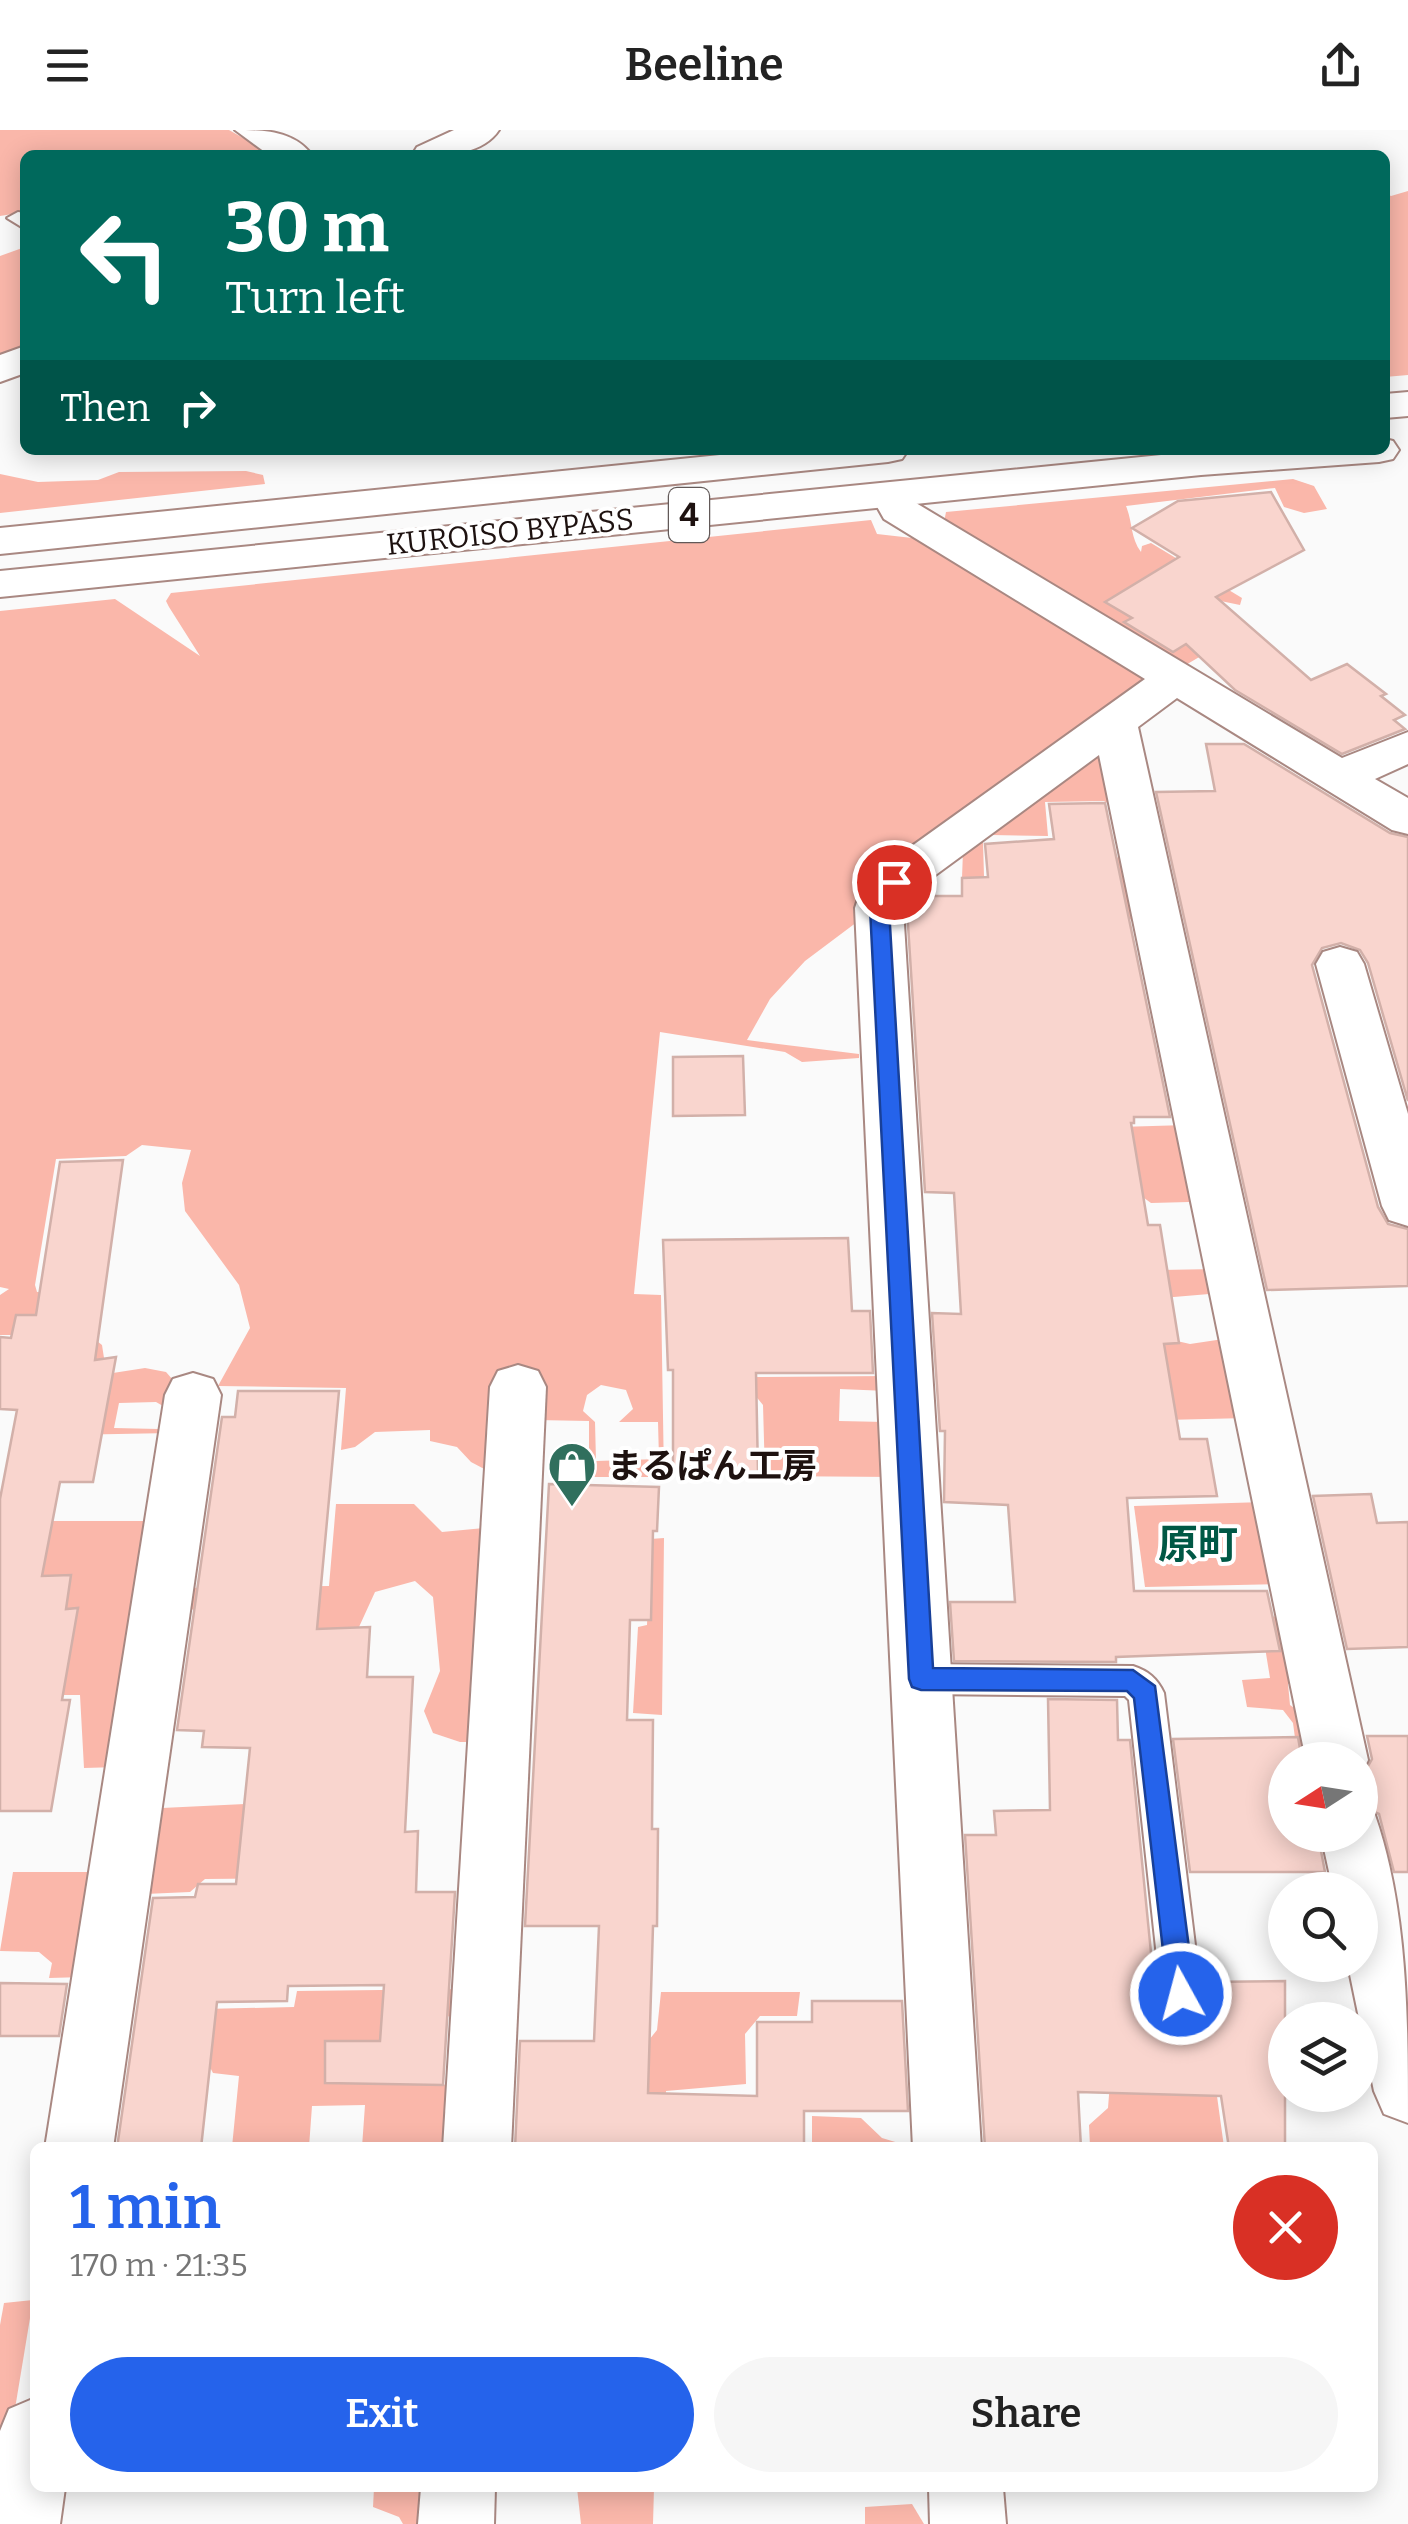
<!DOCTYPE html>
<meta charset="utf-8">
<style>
body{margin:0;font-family:Bitter,"Noto Sans JP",serif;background:#f6f6f6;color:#222;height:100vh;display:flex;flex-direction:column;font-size:38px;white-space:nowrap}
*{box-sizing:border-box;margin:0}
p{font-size:32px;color:#767676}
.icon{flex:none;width:55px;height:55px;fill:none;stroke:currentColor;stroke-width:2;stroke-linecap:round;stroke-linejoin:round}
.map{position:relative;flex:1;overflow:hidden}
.panel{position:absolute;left:30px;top:2012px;width:1348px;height:350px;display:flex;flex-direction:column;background:#fff;border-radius:15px;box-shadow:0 5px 25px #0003}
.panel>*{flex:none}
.top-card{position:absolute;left:20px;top:20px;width:1370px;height:305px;border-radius:15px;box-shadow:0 5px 25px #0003;background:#00695c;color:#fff;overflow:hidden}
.needle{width:65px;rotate:258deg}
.controls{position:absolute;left:1268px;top:1612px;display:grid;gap:20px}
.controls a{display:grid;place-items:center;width:110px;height:110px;border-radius:50%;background:#fff;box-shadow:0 5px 25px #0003;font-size:50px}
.pin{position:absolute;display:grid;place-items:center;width:85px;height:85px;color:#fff;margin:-42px;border:5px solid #fff;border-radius:50%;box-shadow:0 2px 10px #0007}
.me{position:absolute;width:110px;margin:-55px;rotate:353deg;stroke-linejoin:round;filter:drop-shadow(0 0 8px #0008)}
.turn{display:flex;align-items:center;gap:35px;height:210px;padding:0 40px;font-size:45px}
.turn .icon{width:130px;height:130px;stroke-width:2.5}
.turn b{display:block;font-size:70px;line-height:85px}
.then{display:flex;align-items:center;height:95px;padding:0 40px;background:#0003;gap:20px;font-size:38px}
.round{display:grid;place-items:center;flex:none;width:105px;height:105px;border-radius:52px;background:#f6f6f6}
.summary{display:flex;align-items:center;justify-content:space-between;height:170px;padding:0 40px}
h1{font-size:60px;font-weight:600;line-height:75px;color:#2563eb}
.button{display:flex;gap:20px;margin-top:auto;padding:20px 40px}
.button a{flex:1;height:115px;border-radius:60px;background:#2563eb;color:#fff;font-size:40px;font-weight:600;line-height:115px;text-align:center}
.button a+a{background:#f6f6f6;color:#222}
header{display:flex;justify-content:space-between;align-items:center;height:130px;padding:0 40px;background:#fff;font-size:45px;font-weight:600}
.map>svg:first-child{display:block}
.green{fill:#fab7aa;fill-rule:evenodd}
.building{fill:#f9d5ce;stroke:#d2b0a9;stroke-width:2.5}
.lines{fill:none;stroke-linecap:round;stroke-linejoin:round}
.service-casing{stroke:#a98882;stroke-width:4}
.minor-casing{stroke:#a98882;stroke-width:4}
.tertiary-casing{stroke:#a98882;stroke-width:4}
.trunk-casing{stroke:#a98882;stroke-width:4}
.service{fill:#fff;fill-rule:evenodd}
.minor{fill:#fff;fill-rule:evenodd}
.tertiary{fill:#fff;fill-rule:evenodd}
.trunk{fill:#fff;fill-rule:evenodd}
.route{fill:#2563eb;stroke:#184099;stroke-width:2.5}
.labels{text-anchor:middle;stroke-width:8;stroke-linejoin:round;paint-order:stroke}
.far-street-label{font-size:30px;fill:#1e1210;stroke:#fff}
.shield{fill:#fff;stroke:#625958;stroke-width:2.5}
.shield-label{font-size:32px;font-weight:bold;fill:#1e1210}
.poi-label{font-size:35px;font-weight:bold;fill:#1e1210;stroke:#fff;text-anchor:start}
.quarter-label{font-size:40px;font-weight:bold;fill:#005845;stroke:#fff}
</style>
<header><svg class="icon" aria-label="menu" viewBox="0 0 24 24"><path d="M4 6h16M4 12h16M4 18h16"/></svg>Beeline<svg class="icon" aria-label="share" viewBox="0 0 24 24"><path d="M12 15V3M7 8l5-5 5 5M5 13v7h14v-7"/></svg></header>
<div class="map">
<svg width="1408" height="2394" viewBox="0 0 1408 2394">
<rect width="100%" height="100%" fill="#fafafa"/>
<g class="green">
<path d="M0,0H229L273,25H25V82L0,86Z"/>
<path d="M1408,61V245L1385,247V63L1391,66Z"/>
<path d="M25,117V218L6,227L0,223V126Z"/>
<path d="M246,341L263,345L265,354L0,383V344L38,352L98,350L119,342Z"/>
<path d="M1293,349L1314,356L1327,379L1304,383L1284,377L1275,358L1126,376C1133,393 1130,407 1141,422L1142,416L1151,413L1242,468L1240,475L1211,469L1223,513L1184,536L944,392L946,382ZM1142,450L1173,522L1125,492L1131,488L1106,472Z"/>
<path d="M871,390L877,404L921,409L1144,542L1142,551L871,753L861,789L805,831L770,869L747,910L859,924V928L802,932L785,922L660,902L634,1164L661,1165L664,1347H589V1291L536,1290L480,1612H460L433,1603L424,1581L440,1541L433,1467L415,1451L375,1462L359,1497L337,1498L335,1526L209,1479L177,1480L180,1458L329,1456L336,1374H414L442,1402L484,1398L488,1341L471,1332L457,1317L430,1311V1300L375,1302L355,1317L341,1320L346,1258L218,1256L250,1198L239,1155L185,1081L182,1053L191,1020L142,1015L126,1026L56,1029L35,1155L37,1162L68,1163L65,1186L102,1215L104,1228L100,1245L145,1238L166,1242L173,1250L171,1303L12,1306L33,1205H0V1165L9,1159L0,1157V481L115,469L200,526L169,477L166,471L171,463ZM601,1255L626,1260L633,1279L619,1292H658L659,1329L596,1331L595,1292L583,1281L587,1265ZM156,1272L163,1276L159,1299L114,1298L119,1273Z"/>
<path d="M1100,615L1125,698H1113L1109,674L1104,671L1045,672L1048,706L991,705L983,712L984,746L991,750L1104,728L1131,727L1143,789L1060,791L986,763H961L962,757H980L979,747L962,748L963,721Z"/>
<path d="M1186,995L1198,1099L1189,1072L1151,1073L1140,1065L1086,998Z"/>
<path d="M1216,1139L1221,1163L1162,1168L1177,1211L1190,1214L1230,1208L1247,1288L1123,1291L1105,1141Z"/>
<path d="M888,1246L887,1261L840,1259L839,1291L885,1292L895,1347L765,1346L763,1275L754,1264V1247Z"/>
<path d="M1264,1372L1281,1454L1145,1457L1134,1376Z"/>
<path d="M0,1391H157L118,1637L84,1638L80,1565H0L77,1478L66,1479L70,1445L0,1446Z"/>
<path d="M664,1408L662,1585L633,1583L638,1497L647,1495L650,1409Z"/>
<path d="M1288,1486L1302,1552L1288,1554L1290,1575L1311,1590L1318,1630H1298L1293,1593L1283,1580L1247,1577L1242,1550L1270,1548L1260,1487Z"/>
<path d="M245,1674L306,1748L205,1749L190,1762L145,1764L156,1688L162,1678Z"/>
<path d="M13,1742H101L84,1847L49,1848L52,1833L39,1822L0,1821Z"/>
<path d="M465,1859L464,1886L382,1888L376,1953L461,1955L457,2017H362L365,1975L312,1976L309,2017H232L239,1946L213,1943L201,1920L204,1879L294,1877L297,1861Z"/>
<path d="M661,1862H800L797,1886H760L745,1904L746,1954L666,1961L664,2017L649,2018V1910L657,1900Z"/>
<path d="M1096,1885L1206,1886L1224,2017H1090L1089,1995L1108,1978L1111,1939ZM1162,1909L1212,1966L1167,1965Z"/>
<path d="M812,1986L861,1988L882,2008L912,2017H812Z"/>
<path d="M33,2170L5,2339H0V2195L4,2173Z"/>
<path d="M374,2358H437L435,2394H403L399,2387L373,2377Z"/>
<path d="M577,2358H654L653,2394H581Z"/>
<path d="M912,2374L924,2394H865V2377Z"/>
</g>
<g class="building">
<path d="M1271,362L1304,420L1216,467L1311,550L1347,534L1386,564L1381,566L1405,585L1394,590L1405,599L1342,624L1235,560L1186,514L1173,522L1124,492L1132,488L1105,472L1179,427L1132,398L1178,371Z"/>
<path d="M1206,614H1244L1390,703L1408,707V971L1368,833L1360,820L1341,813L1322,818L1312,835L1378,1077L1388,1094L1408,1099V1156L1267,1160L1156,662L1215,661Z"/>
<path d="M1105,673L1170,987H1134V993H1131L1148,1095H1160L1179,1213L1164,1214L1180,1309H1207L1217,1366L1127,1368L1134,1461H1267L1280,1521L1116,1527V1532L954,1531L950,1472H1015L1008,1375L944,1372L945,1301H940L932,1183L961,1184L954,1063L925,1062L907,779L914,766H962V748L988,747L985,714L1054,709L1049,674Z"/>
<path d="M743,926L745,985L673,986V927Z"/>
<path d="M123,1030L95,1230L116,1227L93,1352H60L42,1446L71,1445L66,1479L78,1478L62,1570H70L51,1681H0V1369L17,1280L0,1279V1207L11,1208L16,1185H36L60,1032Z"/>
<path d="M848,1108L852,1181H870L873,1243H756L758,1342H673V1240H668L663,1110Z"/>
<path d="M238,1261H339L317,1499L370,1497L367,1547H413L405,1702L418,1701L416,1762H455L443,1955L325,1953V1911H380L384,1855L288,1856L287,1871L217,1872L201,2018H117L153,1768L195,1767L198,1754H236L250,1618L202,1617L204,1601L177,1600L222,1287H235Z"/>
<path d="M549,1354L659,1357L657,1401H653L651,1490H630L627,1590H653L652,1699H658L657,1796H653L648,1963L757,1966V1892H812V1871H902L908,1981H804V2018H515L520,1911H594L599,1796H525Z"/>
<path d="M1371,1364L1377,1393L1408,1392V1517L1347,1519L1313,1366Z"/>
<path d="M1048,1569L1117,1570L1118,1610H1130L1154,1853L1164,1879L1180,1886L1196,1881L1204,1866L1203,1852L1285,1851V2018H1229L1221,1966L1078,1962L1081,2018H985L965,1705H996L994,1681L1050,1680Z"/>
<path d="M1367,1606H1408V1742H1394L1379,1684L1360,1676V1650L1372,1629Z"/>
<path d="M1298,1607L1302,1630H1285V1705H1318L1325,1742H1190L1173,1609Z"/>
<path d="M0,1853L67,1854L59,1906H0Z"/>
</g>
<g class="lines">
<g class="service-casing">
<g id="service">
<path d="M18,82L25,83V99L7,88Z"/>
<path d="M921,1534L1133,1536C1148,1541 1157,1548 1164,1563L1201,1864L1195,1877L1181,1882L1167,1877L1161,1864L1129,1570L1125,1566L921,1564L908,1560L903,1549L908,1538Z"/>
</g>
</g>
<g class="minor-casing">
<g id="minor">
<path d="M25,216V243L0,252V225Z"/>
<path d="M892,354L907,357L916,373L1342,628L1408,602V634L1375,649L1408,668V704L1392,700L1177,568L1138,597L1368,1630L1360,1647V1630H1306L1099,625L911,763L903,778L981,2018H913L855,778L860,763L877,741L1145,549L884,389L871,366L877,357Z"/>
<path d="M1340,817L1357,822L1364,834L1408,984V1096L1389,1090L1382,1076L1316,834L1323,822Z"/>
<path d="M518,1235L538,1241L546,1257L511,2018H443L490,1257L498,1241Z"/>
<path d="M193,1243L213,1249L221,1265L113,2018H45L165,1265L173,1249Z"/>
<path d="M1360,1679L1375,1685C1408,1780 1408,1891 1408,1993L1384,1984L1374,1961L1348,1835H1360V1760H1333L1321,1705H1360Z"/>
<path d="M35,2268V2358H65L60,2394H0V2301L9,2279Z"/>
<path d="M421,2358H495L494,2394H418Z"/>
<path d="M929,2358H1003L1006,2394H930Z"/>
</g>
</g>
<g class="tertiary-casing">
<g id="tertiary">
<path d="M235,0C263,0 293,0 312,25H269Z"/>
<path d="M454,0H499C481,27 442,25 412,25L417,17Z"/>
</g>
</g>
<g class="trunk-casing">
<g id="trunk">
<path d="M1408,262V286L1385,288V264Z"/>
<path d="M1385,309L1393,311L1399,320L1393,329L1379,332L1201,345L0,467V441L1201,321L1385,320Z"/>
<path d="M769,320H908L902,329L888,332L0,424V398Z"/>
</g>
</g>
<use href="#service" class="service"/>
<use href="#minor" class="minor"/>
<use href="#tertiary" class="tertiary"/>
<use href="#trunk" class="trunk"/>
</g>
<path class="route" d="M894,746L904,752L889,778L933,1538L1133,1540L1155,1556L1195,1864L1191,1873L1181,1877L1172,1873L1168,1864L1134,1568L1127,1561L921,1560L912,1557L909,1549L870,778L877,758Z"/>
<defs>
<g id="shop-pin" transform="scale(2.5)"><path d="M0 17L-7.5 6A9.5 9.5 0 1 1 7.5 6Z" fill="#306f5d" stroke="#fff"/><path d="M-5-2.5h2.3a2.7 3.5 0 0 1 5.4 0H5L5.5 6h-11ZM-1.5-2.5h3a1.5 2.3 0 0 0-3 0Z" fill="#fff"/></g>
</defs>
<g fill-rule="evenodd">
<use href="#shop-pin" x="572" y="1336"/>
</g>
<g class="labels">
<g class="far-street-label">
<text transform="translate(510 402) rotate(-6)" y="10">KUROISO BYPASS</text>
</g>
<rect class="shield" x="669" y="358" width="40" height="54" rx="8"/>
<g class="shield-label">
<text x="689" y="396">4</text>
</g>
<g class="poi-label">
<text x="607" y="1348">まるぱん工房</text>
</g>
<g class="quarter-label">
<text x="1198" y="1428">原町</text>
</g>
</g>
</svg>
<div class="controls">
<a><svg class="needle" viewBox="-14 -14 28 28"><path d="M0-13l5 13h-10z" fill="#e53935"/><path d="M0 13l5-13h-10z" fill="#767676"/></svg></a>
<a><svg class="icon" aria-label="search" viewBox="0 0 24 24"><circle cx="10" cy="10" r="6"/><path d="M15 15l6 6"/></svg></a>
<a><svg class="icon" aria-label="layers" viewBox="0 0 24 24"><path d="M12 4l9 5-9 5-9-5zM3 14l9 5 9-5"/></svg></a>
</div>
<div class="pin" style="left:894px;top:752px;background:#d93025"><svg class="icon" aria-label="arrive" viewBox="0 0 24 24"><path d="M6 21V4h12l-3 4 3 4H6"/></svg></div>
<svg class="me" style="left:1181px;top:1864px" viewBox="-20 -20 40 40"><circle r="17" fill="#2563eb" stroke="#fff" stroke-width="3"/><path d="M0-11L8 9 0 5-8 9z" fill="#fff"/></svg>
<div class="top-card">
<div class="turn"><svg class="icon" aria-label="left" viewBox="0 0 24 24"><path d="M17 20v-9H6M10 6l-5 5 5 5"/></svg><div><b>30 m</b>Turn left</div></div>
<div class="then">Then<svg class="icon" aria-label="right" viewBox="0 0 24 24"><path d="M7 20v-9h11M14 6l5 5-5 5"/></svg></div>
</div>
<section class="panel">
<div class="summary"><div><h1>1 min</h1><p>170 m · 21:35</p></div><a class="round" style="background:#d93025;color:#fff"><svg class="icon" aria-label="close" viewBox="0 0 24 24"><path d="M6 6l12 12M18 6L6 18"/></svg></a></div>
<div class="button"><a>Exit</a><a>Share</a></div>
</section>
</div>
